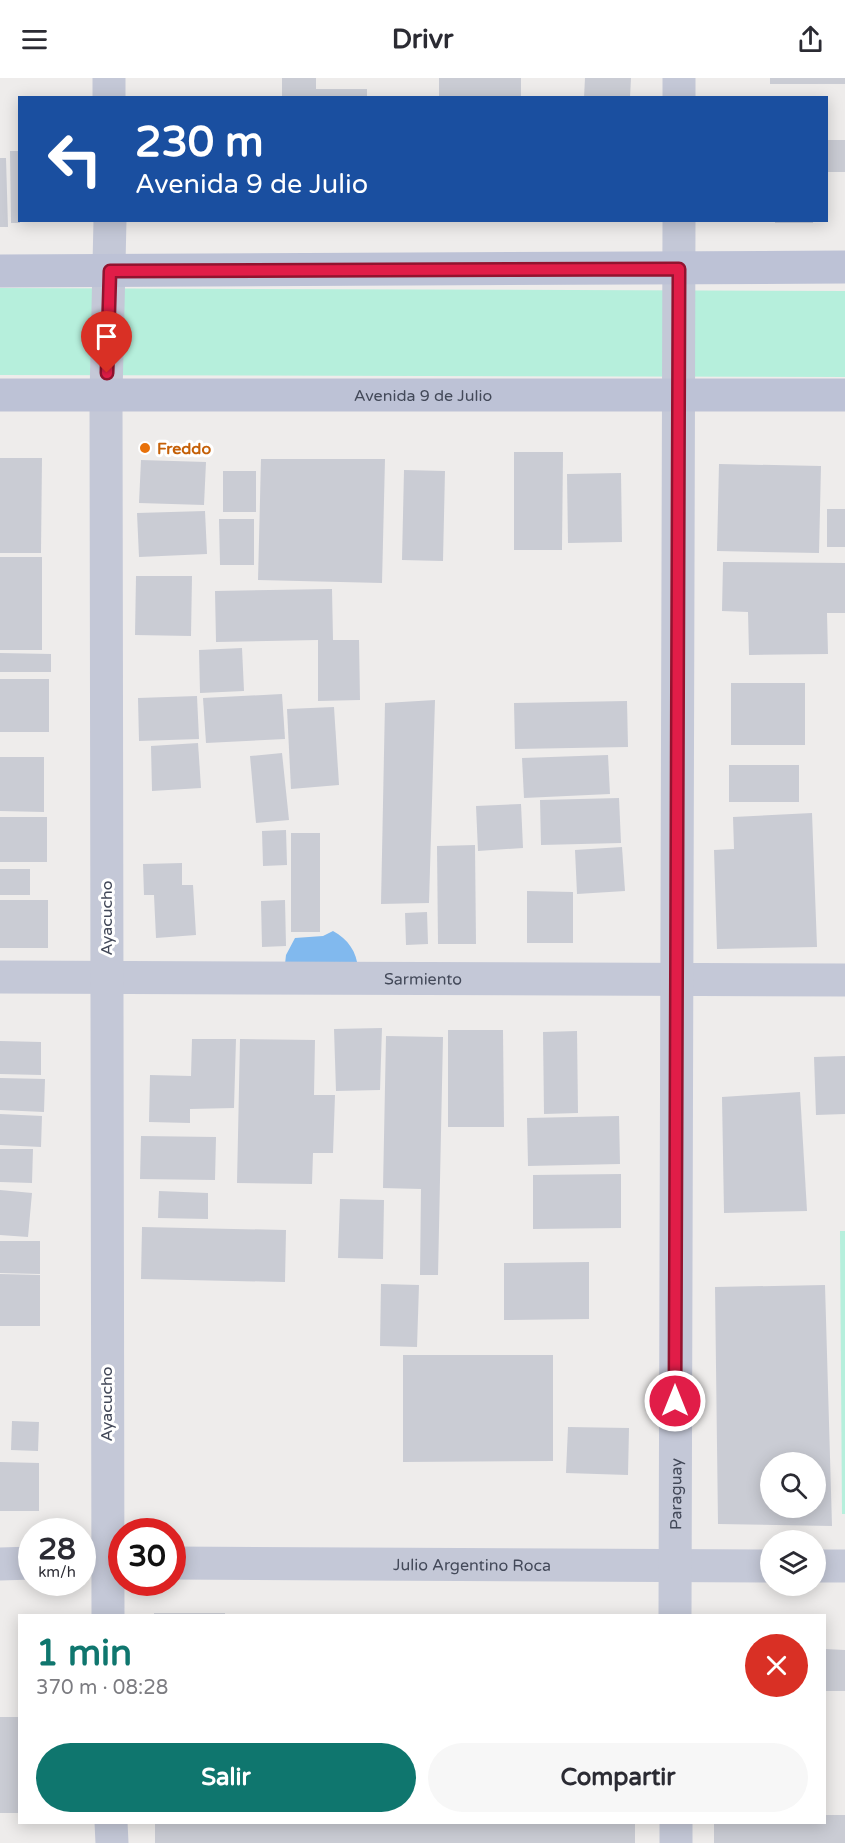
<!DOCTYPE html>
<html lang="es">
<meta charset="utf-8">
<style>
body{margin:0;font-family:"Varela Round",sans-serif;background:#f7f7f7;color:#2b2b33;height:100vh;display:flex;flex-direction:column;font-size:22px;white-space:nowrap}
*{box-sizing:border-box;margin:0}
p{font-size:20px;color:#7c7c81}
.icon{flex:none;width:33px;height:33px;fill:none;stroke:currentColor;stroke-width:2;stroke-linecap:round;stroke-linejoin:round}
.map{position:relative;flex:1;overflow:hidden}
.details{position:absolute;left:18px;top:1536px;width:808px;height:210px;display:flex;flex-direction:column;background:#fff;border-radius:0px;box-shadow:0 3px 15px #0003}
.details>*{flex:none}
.banner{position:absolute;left:18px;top:18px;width:810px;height:126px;border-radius:0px;box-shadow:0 3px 15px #0003;background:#1a4fa0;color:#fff;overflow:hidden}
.fabs{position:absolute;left:760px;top:1374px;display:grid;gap:12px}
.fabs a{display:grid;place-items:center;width:66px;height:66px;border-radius:50%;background:#fff;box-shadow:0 3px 15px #0003;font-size:30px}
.speed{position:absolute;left:18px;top:1440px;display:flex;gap:12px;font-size:30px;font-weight:700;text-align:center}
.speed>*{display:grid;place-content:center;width:78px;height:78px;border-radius:50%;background:#fff;box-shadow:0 3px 15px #0003;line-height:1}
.speed small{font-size:15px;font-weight:400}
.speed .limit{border:9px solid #d22;background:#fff;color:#111}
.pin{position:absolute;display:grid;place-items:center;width:51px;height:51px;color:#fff;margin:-62px -26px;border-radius:50% 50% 50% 0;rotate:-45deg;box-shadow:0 0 6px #0007}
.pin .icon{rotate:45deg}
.me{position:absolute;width:66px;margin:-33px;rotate:0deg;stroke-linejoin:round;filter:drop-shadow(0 0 4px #0008)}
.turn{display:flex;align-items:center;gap:21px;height:126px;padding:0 18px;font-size:27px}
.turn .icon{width:78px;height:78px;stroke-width:2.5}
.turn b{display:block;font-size:42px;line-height:51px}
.round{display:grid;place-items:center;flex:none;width:63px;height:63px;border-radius:32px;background:#f7f7f7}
.summary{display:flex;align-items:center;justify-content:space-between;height:102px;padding:0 18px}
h1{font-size:36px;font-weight:800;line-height:45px;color:#0f766e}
.action{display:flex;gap:12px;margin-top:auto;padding:12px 18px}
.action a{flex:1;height:69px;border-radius:36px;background:#0f766e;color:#fff;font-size:24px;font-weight:800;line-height:69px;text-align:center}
.action a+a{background:#f7f7f7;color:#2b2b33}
header{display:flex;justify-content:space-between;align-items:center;height:78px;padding:0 18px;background:#fff;font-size:27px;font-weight:800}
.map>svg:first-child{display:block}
.green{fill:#b6efdc}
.water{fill:#81b9ee}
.building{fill:#caccd4;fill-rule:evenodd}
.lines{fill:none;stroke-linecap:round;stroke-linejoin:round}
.minor{stroke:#c4c8d7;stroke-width:33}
.secondary{stroke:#bdc2d6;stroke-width:33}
.route-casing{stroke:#92132f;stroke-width:15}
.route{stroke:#e11d48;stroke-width:10}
.food-dot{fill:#e8710a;stroke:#fff;stroke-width:2}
.labels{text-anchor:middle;stroke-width:6;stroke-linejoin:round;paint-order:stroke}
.street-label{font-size:16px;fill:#434959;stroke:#fff}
.food-label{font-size:16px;font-weight:bold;fill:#c56008;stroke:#fff;text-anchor:start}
</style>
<header><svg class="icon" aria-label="menu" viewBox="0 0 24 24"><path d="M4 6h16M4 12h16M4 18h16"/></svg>Drivr<svg class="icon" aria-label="share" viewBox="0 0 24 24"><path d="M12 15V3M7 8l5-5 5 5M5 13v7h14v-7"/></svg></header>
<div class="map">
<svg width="845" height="1765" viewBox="0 0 845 1765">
<rect width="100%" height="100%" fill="#eeeceb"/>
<g class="green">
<path d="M0,210L845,213V299L0,297Z"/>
<path d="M840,1153H845V1436H842Z"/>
</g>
<path class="water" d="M333,853C348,861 357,874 358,891L284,895L286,877L295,860L323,858Z"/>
<g class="building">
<path d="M282,0H316V11H367V20H282Z"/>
<path d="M439,0H521V18L439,20Z"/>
<path d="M585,0H631L630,20H584Z"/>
<rect x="770" y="0" width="75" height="6"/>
<rect x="826" y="62" width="19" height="32"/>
<path d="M10,73H20V145H11Z"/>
<path d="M0,80H6L8,149H0Z"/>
<rect x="775" y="142" width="38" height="3"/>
<path d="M514,374H563L562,472H514Z"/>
<path d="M0,380H42L41,475H0Z"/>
<path d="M261,381H385L382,505L258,502Z"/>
<path d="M141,382L206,384L204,427L139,425Z"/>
<path d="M719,386L821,388L819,475L717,473Z"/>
<path d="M404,392L445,393L443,483L402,482Z"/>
<rect x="223" y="393" width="33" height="41"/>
<path d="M621,395L622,464L568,465L567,396Z"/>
<rect x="827" y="431" width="18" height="38"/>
<path d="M205,433L207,476L139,479L137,435Z"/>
<path d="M219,441H254V487H220Z"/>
<rect x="0" y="479" width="42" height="93"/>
<path d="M723,484L845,485V535H827L828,576L749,577L748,534L722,533Z"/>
<path d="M136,498H192L191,558L135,557Z"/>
<path d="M332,511L333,562H359L360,622L318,623V562L216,564L215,513Z"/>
<path d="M242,570L244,613L200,615L199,572Z"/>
<path d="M0,575L51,576V594H0Z"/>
<rect x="0" y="601" width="49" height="53"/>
<rect x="731" y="605" width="74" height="62"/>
<path d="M282,616L285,661L206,665L203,620Z"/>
<path d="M197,618L199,661L139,663L138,620Z"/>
<path d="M435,622L429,825L381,826L385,625Z"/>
<path d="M627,623L628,669L515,671L514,625Z"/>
<path d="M334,629L339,707L291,711L287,631Z"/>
<path d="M198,665L201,710L152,713L151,668Z"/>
<path d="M282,675L289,742L256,745L250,678Z"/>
<path d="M608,677L610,716L524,720L522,680Z"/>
<path d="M0,679H44V734L0,733Z"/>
<rect x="729" y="687" width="70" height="37"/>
<path d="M619,720L621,765L541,767L540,722Z"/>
<path d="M521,726L523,770L478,773L476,728Z"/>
<path d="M812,735L817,869L717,871L714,772L734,771L733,739Z"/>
<rect x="0" y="739" width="47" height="45"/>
<path d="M286,752L287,787L263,788L262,753Z"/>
<rect x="291" y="755" width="29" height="99"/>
<path d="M475,767L476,866H438L437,768Z"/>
<path d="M622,769L625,813L577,816L575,772Z"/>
<path d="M182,785V807H193L196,857L156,860L154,817H144L143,786Z"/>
<rect x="0" y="791" width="30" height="26"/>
<path d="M527,813L573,814V865H527Z"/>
<rect x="0" y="822" width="48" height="48"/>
<path d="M285,822L286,868L262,869L261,823Z"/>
<path d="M427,834L428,866L406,867L405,835Z"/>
<path d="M382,950L380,1012L336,1013L334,951Z"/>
<path d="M448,952H503L504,1049H448Z"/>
<path d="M577,953L578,1035L544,1036L543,954Z"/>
<path d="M386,958L443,959L438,1197H420L421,1111L383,1110Z"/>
<path d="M192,961H236L234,1030L190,1031V1045L149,1044L150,997L191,998Z"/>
<path d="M240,961L315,962L314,1017H335L333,1075H313L312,1106L237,1105Z"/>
<path d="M0,963L41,964V997L0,996Z"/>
<path d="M845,978V1036L816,1037L814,979Z"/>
<path d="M0,1000L45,1001L44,1034L0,1032Z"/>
<path d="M800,1014L807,1133L724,1135L722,1019Z"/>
<path d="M0,1036L42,1038L41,1069L0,1067Z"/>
<path d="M619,1038L620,1086L528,1088L527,1040Z"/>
<path d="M141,1058L216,1059L215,1102L140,1101Z"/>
<path d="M0,1071H33L32,1105L0,1104Z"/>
<path d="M621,1096V1150L533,1151V1097Z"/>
<path d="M0,1112L32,1115L28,1159L0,1157Z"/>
<path d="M159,1113L208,1115V1141L158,1140Z"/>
<path d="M340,1121L384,1122L383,1181L338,1180Z"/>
<path d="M142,1149L286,1152L285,1204L141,1201Z"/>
<path d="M0,1163H40V1196L0,1195Z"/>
<path d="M589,1184V1241L504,1242V1185Z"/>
<path d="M0,1196L40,1197V1248H0Z"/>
<path d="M381,1206L419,1207L417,1269L380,1268Z"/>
<path d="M825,1207L832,1448L718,1446L715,1209ZM771,1384H816V1430H771Z"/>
<path d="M403,1277H553V1383L403,1384Z"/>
<path d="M12,1343L39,1344L38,1373L11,1372Z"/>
<path d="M568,1349L629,1350L628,1397L566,1395Z"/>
<path d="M0,1384L39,1385V1433H0Z"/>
<rect x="154" y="1535" width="71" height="3"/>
<path d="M825,1571L845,1572V1613H825Z"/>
<rect x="0" y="1639" width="20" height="96"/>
<path d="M825,1737H845V1765H714V1744H825Z"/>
<rect x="155" y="1744" width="480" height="21"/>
</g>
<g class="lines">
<g class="minor">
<path d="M109,0V20"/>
<path d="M679,20V0"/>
<path id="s1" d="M0,899L845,902"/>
<path id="s2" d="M172,1485L771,1488"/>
<path d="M0,1486L32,1485"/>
<path d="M816,1488H845"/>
<path d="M108,1538L106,318L110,142"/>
<path id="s3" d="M675,1538L679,142"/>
<path d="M111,1744L112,1765"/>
<path d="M676,1744V1765"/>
</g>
<g class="secondary">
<path d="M0,193L845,189"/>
<path id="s4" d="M0,317H845"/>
</g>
</g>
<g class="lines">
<g class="route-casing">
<path id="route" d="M107,295L110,193L679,191L675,1323"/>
</g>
<use href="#route" class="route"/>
</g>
<circle class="food-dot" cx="145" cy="370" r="6"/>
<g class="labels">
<g class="street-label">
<text dy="6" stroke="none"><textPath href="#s4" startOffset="423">Avenida 9 de Julio</textPath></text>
<text transform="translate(106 840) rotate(-90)" y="6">Ayacucho</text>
<text dy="6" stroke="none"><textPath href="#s1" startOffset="423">Sarmiento</textPath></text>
<text transform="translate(106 1326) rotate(-90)" y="6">Ayacucho</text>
<text dy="6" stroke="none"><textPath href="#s3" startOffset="122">Paraguay</textPath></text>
<text dy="6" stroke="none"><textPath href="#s2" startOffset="300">Julio Argentino Roca</textPath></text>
</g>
<g class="food-label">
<text x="157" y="376">Freddo</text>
</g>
</g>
</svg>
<div class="fabs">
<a><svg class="icon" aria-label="search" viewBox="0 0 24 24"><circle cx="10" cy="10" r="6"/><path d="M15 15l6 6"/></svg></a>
<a><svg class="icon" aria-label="layers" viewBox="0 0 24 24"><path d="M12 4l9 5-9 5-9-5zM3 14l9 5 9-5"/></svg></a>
</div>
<div class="speed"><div>28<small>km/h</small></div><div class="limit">30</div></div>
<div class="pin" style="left:107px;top:295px;background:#d93025"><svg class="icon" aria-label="arrive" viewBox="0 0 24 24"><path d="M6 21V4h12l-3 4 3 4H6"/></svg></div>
<svg class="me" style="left:675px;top:1323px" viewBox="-20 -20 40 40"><circle r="17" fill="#e11d48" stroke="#fff" stroke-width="3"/><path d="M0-11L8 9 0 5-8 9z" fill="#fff"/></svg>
<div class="banner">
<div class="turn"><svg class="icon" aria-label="left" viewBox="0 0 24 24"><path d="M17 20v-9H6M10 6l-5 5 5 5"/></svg><div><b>230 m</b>Avenida 9 de Julio</div></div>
</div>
<section class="details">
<div class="summary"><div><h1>1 min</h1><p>370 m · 08:28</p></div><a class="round" style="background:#d93025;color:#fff"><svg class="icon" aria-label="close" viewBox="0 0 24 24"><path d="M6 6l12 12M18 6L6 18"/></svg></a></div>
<div class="action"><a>Salir</a><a>Compartir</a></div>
</section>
</div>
